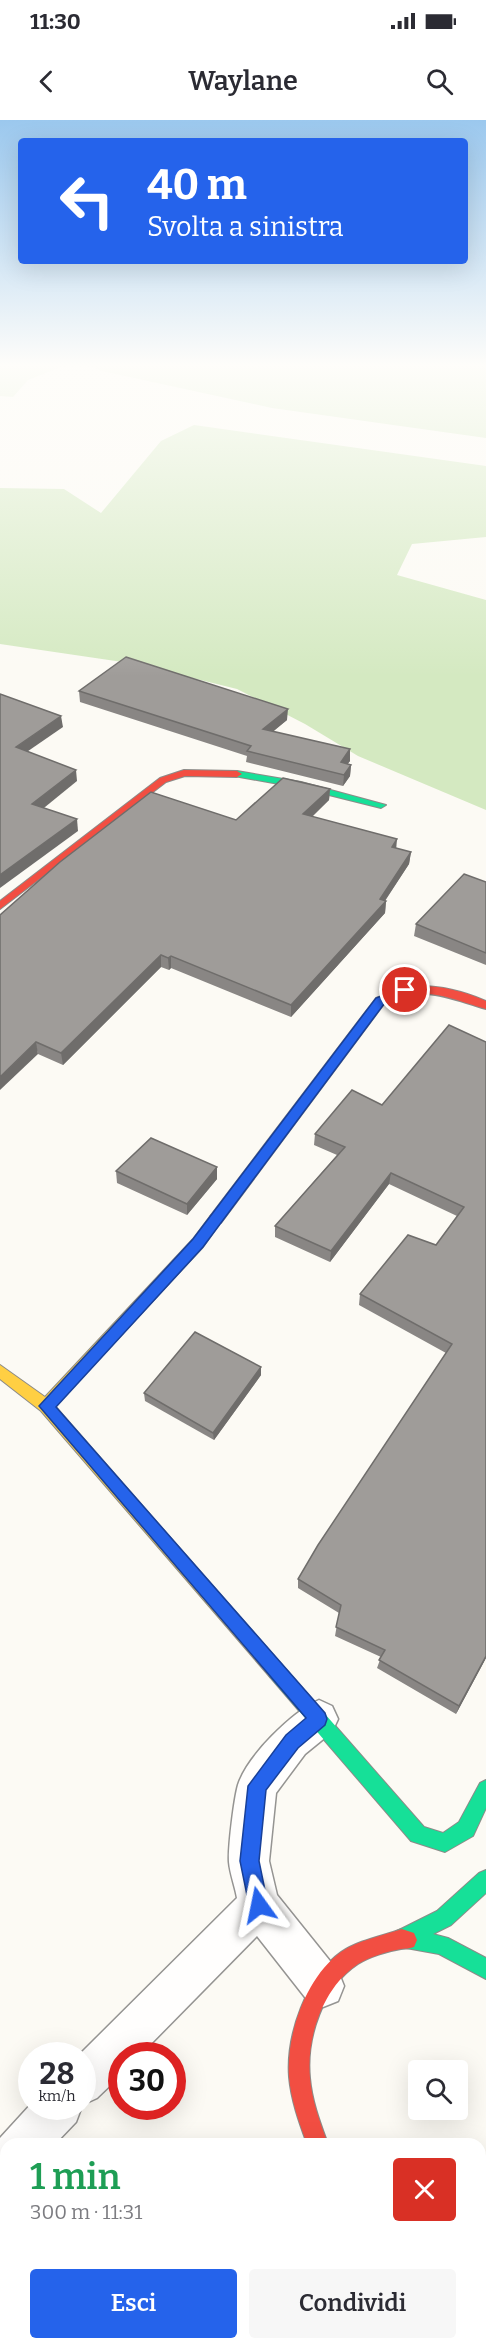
<!DOCTYPE html>
<html lang="it">
<meta charset="utf-8">
<style>
body{margin:0;font-family:Bitter,serif;background:#f7f7f7;color:#2b2b33;height:100vh;display:flex;flex-direction:column;font-size:22px;white-space:nowrap}
*{box-sizing:border-box;margin:0}
p{font-size:20px;color:#7c7c81}
.icon{flex:none;width:33px;height:33px;fill:none;stroke:currentColor;stroke-width:2;stroke-linecap:round;stroke-linejoin:round}
.map{position:relative;flex:1;overflow:hidden}
.panel{position:absolute;left:0px;top:2018px;width:486px;height:212px;display:flex;flex-direction:column;background:#fff;border-radius:18px 18px 0 0;box-shadow:0 6px 24px #0002}
.panel>*{flex:none}
.hud{position:absolute;left:18px;top:18px;width:450px;height:126px;border-radius:6px;box-shadow:0 6px 24px #0002;background:#2563eb;color:#fff;overflow:hidden}
.buttons{position:absolute;left:408px;top:1940px;display:grid;gap:12px}
.buttons a{display:grid;place-items:center;width:60px;height:60px;border-radius:6px;background:#fff;box-shadow:0 6px 24px #0002;font-size:30px}
.speed{position:absolute;left:18px;top:1922px;display:flex;gap:12px;font-size:30px;font-weight:700;text-align:center}
.speed>*{display:grid;place-content:center;width:78px;height:78px;border-radius:50%;background:#fff;box-shadow:0 6px 24px #0002;line-height:1}
.speed small{font-size:15px;font-weight:400}
.speed .limit{border:9px solid #d22;background:#fff;color:#111}
.pin{position:absolute;display:grid;place-items:center;width:51px;height:51px;color:#fff;margin:-26px;border:3px solid #fff;border-radius:50%;box-shadow:0 2px 6px #0007}
.me{position:absolute;width:66px;margin:-33px;rotate:348deg;stroke-linejoin:round;filter:drop-shadow(0 0 4px #0008)}
.turn{display:flex;align-items:center;gap:21px;height:126px;padding:0 30px;font-size:27px}
.turn .icon{width:78px;height:78px;stroke-width:2.5}
.turn b{display:block;font-size:42px;line-height:51px}
.round{display:grid;place-items:center;flex:none;width:63px;height:63px;border-radius:6px;background:#f7f7f7}
.headline{display:flex;align-items:center;justify-content:space-between;height:102px;padding:0 30px}
h1{font-size:36px;font-weight:600;line-height:45px;color:#1e9e55}
.button{display:flex;gap:12px;margin-top:auto;padding:12px 30px}
.button a{flex:1;height:69px;border-radius:6px;background:#2563eb;color:#fff;font-size:24px;font-weight:600;line-height:69px;text-align:center}
.button a+a{background:#f7f7f7;color:#2b2b33}
.status{display:flex;justify-content:space-between;align-items:center;height:42px;padding:0 30px;background:#fff;direction:ltr}
.status svg{height:16px;fill:currentColor}
header{display:flex;justify-content:space-between;align-items:center;height:78px;padding:0 30px;background:#fff;font-size:27px;font-weight:600}
.map>svg:first-child{display:block}
.forest{fill:#d4e9c1}
.lines{fill:none;stroke-linecap:round;stroke-linejoin:round}
.street-casing{stroke:#959492;stroke-width:3}
.fast-casing{stroke:#8c8b88;stroke-width:2}
.slow-casing{stroke:#8c8b88;stroke-width:2}
.jam-casing{stroke:#8c8b88;stroke-width:2}
.street{fill:#fffefd;fill-rule:evenodd}
.fast{fill:#16e098;fill-rule:evenodd}
.slow{fill:#ffcf43;fill-rule:evenodd}
.jam{fill:#f24e42;fill-rule:evenodd}
.wall{fill:#898684}
.shaded-wall{fill:#6f6d6b}
.building{fill:#9f9c99;stroke:#6f6d6b;stroke-width:1.5}
.route{fill:#2563eb;stroke:#184099;stroke-width:1.5}
</style>
<div class="status"><b>11:30</b><svg viewBox="0 0 49 12"><path d="M0 12V9h3v3zM5 12V6h3v6zM10 12V3h3v9zM15 12V0h3v12zM26 1h20v11H26zM47 4h2v5h-2z"/></svg></div>
<header><svg class="icon" aria-label="back" viewBox="0 0 24 24"><path d="M15 5l-7 7 7 7"/></svg>Waylane<svg class="icon" aria-label="search" viewBox="0 0 24 24"><circle cx="10" cy="10" r="6"/><path d="M15 15l6 6"/></svg></header>
<div class="map">
<svg width="486" height="2228" viewBox="0 0 486 2228">
<rect width="100%" height="100%" fill="#fcfaf4"/>
<g class="forest">
<path d="M0,245H66L28,260L13,277L0,276Z"/>
<path d="M88,245H486V318L272,288L102,251Z"/>
<path d="M194,305L486,346V417L412,424L397,455L486,480V690L358,636L305,604L237,569L136,544L0,524V368L64,369L101,393L161,321Z"/>
</g>
<g class="lines">
<g class="street-casing">
<g id="street">
<path d="M319,1580L332,1586L338,1599L332,1612L305,1634L276,1673L269,1741L277,1775L338,1851L344,1866L338,1881L323,1887L308,1881L257,1816L140,1935H122V1954L97,1978L82,1985V1935H79L237,1778C235,1766 230,1754 229,1742C228,1728 234,1679 238,1665C247,1636 292,1592 319,1580Z"/>
<path d="M32,1983V1986H82L76,2002L55,2024H6V2063L0,2066V2018Z"/>
</g>
</g>
<g class="fast-casing">
<g id="fast">
<path d="M237,651L301,662L386,685L381,688L301,668L234,656L232,654Z"/>
<path d="M276,1542L282,1545L424,1707L443,1713L459,1702L480,1663L486,1660V1688L473,1716L445,1732L411,1721L270,1557L267,1551L270,1545Z"/>
<path d="M486,1750V1773L451,1805L433,1814L448,1818L486,1838V1859L439,1834L395,1826L392,1819L395,1812L437,1791L479,1753Z"/>
<path d="M486,2067V2090L480,2093V2070Z"/>
</g>
</g>
<g class="slow-casing">
<g id="slow">
<path d="M216,1094L221,1095L223,1099L203,1127L55,1286L282,1545L285,1551L282,1557L276,1560L270,1557L41,1291L0,1259V1245L45,1277L193,1119L211,1095Z"/>
<rect x="360" y="2223" width="22" height="5"/>
</g>
</g>
<g class="jam-casing">
<g id="jam">
<path d="M184,650L237,651L242,654L237,657L185,656L166,662L0,789V781L160,658Z"/>
<path d="M420,866C444,866 465,872 486,881V889C444,877 428,865 384,884L221,1103H211L209,1099L211,1095L376,878L390,873Z"/>
<path d="M402,1809L414,1813L417,1820L414,1827C409,1829 406,1828 401,1829C388,1831 369,1837 358,1844C323,1867 306,1918 310,1958C312,1981 320,2002 328,2024H307C299,2002 291,1980 289,1957C286,1915 306,1857 341,1832C359,1820 382,1816 402,1809Z"/>
</g>
</g>
<use href="#street" class="street"/>
<use href="#fast" class="fast"/>
<use href="#slow" class="slow"/>
<use href="#jam" class="jam"/>
</g>
<g class="wall">
<path d="M79,571L287,600L273,611L350,641L347,644L351,645L350,656L343,666L246,642L247,636L80,582Z"/>
<path d="M330,669L329,680L312,697L396,729L411,732L409,744L385,781H386L385,793L291,897L171,848L169,850L161,847L63,945L38,934L0,795L236,700Z"/>
<path d="M486,762V845L414,816L416,804Z"/>
<path d="M486,922V1538L456,1594L377,1548L381,1537L335,1516L339,1493L298,1468V1459L446,1233L359,1185L360,1174L436,1125L457,1096L389,1064L330,1142L275,1117V1106L337,1035L314,1025L315,1014L382,985Z"/>
<path d="M217,1047V1059L187,1095L117,1063L116,1051Z"/>
<path d="M261,1247V1255L214,1320L145,1281L144,1273Z"/>
</g>
<g class="shaded-wall">
<path d="M288,589L287,600L263,620V609Z"/>
<path d="M61,596L63,607L18,638L16,627Z"/>
<path d="M350,629V641L340,654L341,642Z"/>
<path d="M351,645L350,656L343,666L344,655Z"/>
<path d="M76,650L77,661L34,696L32,684Z"/>
<path d="M330,669L329,680L302,706L303,694Z"/>
<path d="M77,699L78,711L0,768V755Z"/>
<path d="M397,719L396,731L392,727Z"/>
<path d="M411,732L409,744L382,785L386,781L385,793L291,897V885L380,779Z"/>
<path d="M161,835V847L63,945L61,933Z"/>
<path d="M171,836V848L169,850L168,838Z"/>
<path d="M36,922L38,934L0,970V957Z"/>
<path d="M217,1047V1059L187,1095V1084Z"/>
<path d="M391,1053L389,1064L330,1142L331,1131Z"/>
<path d="M261,1247V1255L214,1320L213,1313Z"/>
<path d="M486,1536V1538L456,1594L459,1586Z"/>
</g>
<g class="building">
<path d="M126,537L288,589L263,609L350,629L341,642L351,645L344,655L247,631L251,626L79,571Z"/>
<path d="M0,574L61,596L16,627L76,650L32,684L77,699L0,755Z"/>
<path d="M283,658L330,669L303,694L397,719L392,727L411,732L380,779L386,781L291,885L171,836L168,838L161,835L61,933L36,922L0,957V795L60,742L151,672L236,700Z"/>
<path d="M464,754L486,762V833L416,804Z"/>
<path d="M449,905L486,922V1536L459,1586L379,1540L385,1530L336,1507L341,1485L298,1459L318,1425L452,1224L360,1174L408,1115L436,1125L464,1087L391,1053L331,1131L275,1106L345,1027L315,1014L352,970L382,985Z"/>
<path d="M151,1018L217,1047L187,1084L116,1051Z"/>
<path d="M195,1212L261,1247L213,1313L144,1273Z"/>
</g>
<linearGradient id="sky" x2="0" y2="1"><stop stop-color="#9bc8ee"/><stop offset="0.44" stop-color="#fefdfa"/><stop offset="1" stop-color="#fefdfa" stop-opacity="0"/></linearGradient>
<rect width="486" height="557" fill="url(#sky)"/>
<path class="route" d="M405,867L411,870L410,873L384,884L203,1127L56,1287L325,1593L327,1599L325,1605L298,1628L266,1670L259,1741L268,1785L265,1792L259,1795L252,1792L249,1785L240,1741L248,1666L286,1615L306,1598L39,1286L193,1119L376,878Z"/>
</svg>
<div class="buttons">
<a><svg class="icon" aria-label="search" viewBox="0 0 24 24"><circle cx="10" cy="10" r="6"/><path d="M15 15l6 6"/></svg></a>
</div>
<div class="speed"><div>28<small>km/h</small></div><div class="limit">30</div></div>
<div class="pin" style="left:405px;top:870px;background:#d93025"><svg class="icon" aria-label="arrive" viewBox="0 0 24 24"><path d="M6 21V4h12l-3 4 3 4H6"/></svg></div>
<svg class="me" style="left:259px;top:1785px" viewBox="-20 -20 40 40"><path d="M0-17L14 15 0 8-14 15z" fill="#2563eb" stroke="#fff" stroke-width="4"/></svg>
<div class="hud">
<div class="turn"><svg class="icon" aria-label="left" viewBox="0 0 24 24"><path d="M17 20v-9H6M10 6l-5 5 5 5"/></svg><div><b>40 m</b>Svolta a sinistra</div></div>
</div>
<section class="panel">
<div class="headline"><div><h1>1 min</h1><p>300 m · 11:31</p></div><a class="round" style="background:#d93025;color:#fff"><svg class="icon" aria-label="close" viewBox="0 0 24 24"><path d="M6 6l12 12M18 6L6 18"/></svg></a></div>
<div class="button"><a>Esci</a><a>Condividi</a></div>
</section>
</div>
